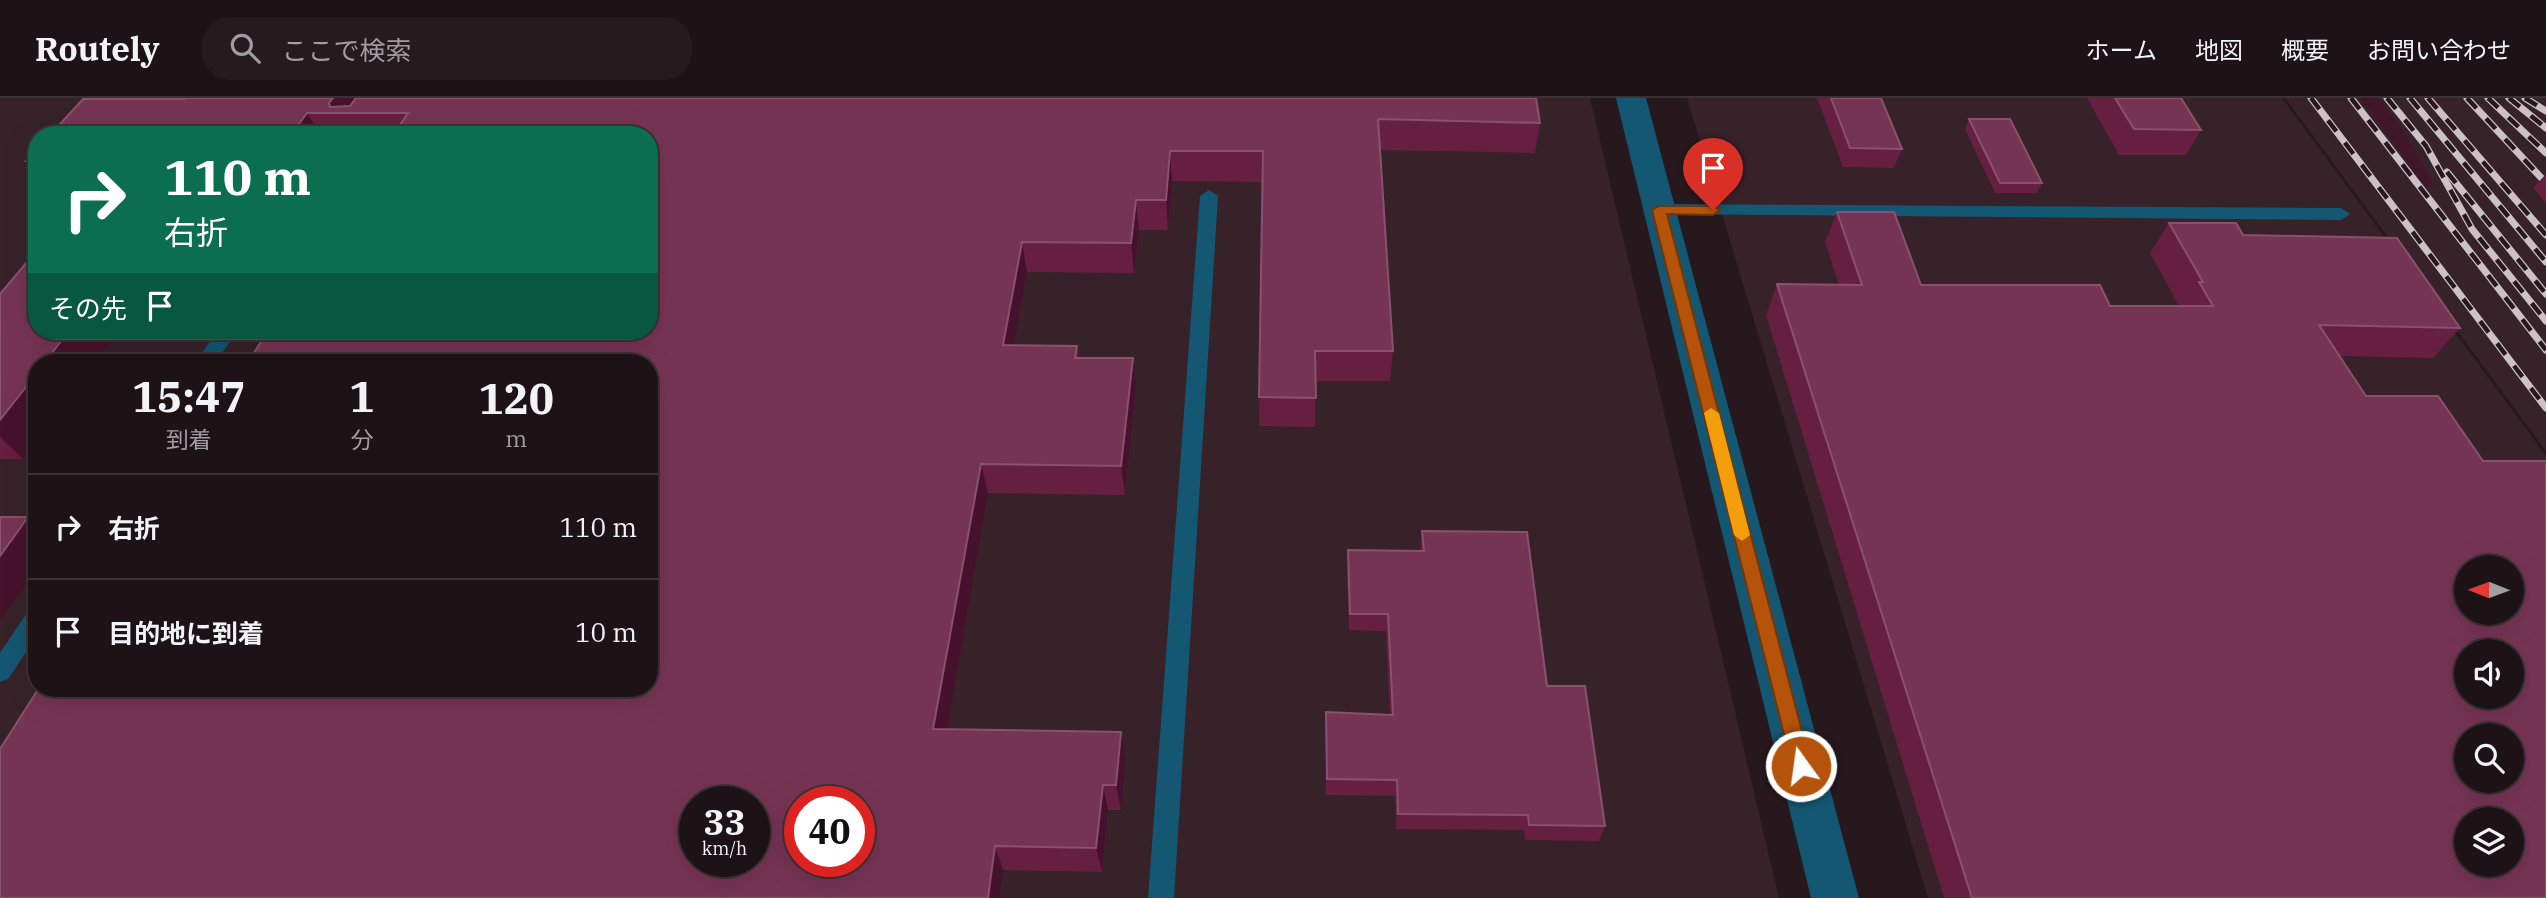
<!DOCTYPE html>
<html lang="ja">
<meta charset="utf-8">
<style>
body{margin:0;font-family:"IBM Plex Serif","Noto Sans JP",serif;background:#251b1f;color:#f1f3f6;height:100vh;display:flex;flex-direction:column;font-size:26px;white-space:nowrap}
*{box-sizing:border-box;margin:0}
p{font-size:23px;color:#a09ea1}
.icon{flex:none;width:38px;height:38px;fill:none;stroke:currentColor;stroke-width:2;stroke-linecap:round;stroke-linejoin:round}
.map{position:relative;flex:1;overflow:hidden}
.panel{position:absolute;left:28px;top:256px;width:630px;height:343px;display:flex;flex-direction:column;background:#1d1216;border-radius:28px;box-shadow:0 7px 28px #0002,0 0 0 2px #3b3235}
.panel>*{flex:none}
.hud{position:absolute;left:28px;top:28px;width:630px;height:214px;border-radius:28px;box-shadow:0 7px 28px #0002,0 0 0 2px #3b3235;background:#0b6e4f;color:#fff;overflow:hidden}
.needle{width:46px;rotate:271deg}
.controls{position:absolute;left:2454px;top:457px;display:grid;gap:14px}
.controls a{display:grid;place-items:center;width:70px;height:70px;border-radius:50%;background:#1d1216;box-shadow:0 7px 28px #0002,0 0 0 2px #3b3235;font-size:35px}
.speed{position:absolute;left:679px;top:688px;display:flex;gap:14px;font-size:35px;font-weight:700;text-align:center}
.speed>*{display:grid;place-content:center;width:91px;height:91px;border-radius:50%;background:#1d1216;box-shadow:0 7px 28px #0002,0 0 0 2px #3b3235;line-height:1}
.speed small{font-size:18px;font-weight:400}
.speed .limit{border:10px solid #d22;background:#fff;color:#111}
.pin{position:absolute;display:grid;place-items:center;width:60px;height:60px;color:#fff;margin:-72px -30px;border-radius:50% 50% 50% 0;rotate:-45deg;box-shadow:0 0 7px #0007}
.pin .icon{rotate:45deg}
.me{position:absolute;width:77px;margin:-38px;rotate:346deg;stroke-linejoin:round;filter:drop-shadow(0 0 5px #0008)}
.turn{display:flex;align-items:center;gap:24px;height:147px;padding:0 21px;font-size:32px}
.turn .icon{width:91px;height:91px;stroke-width:2.5}
.turn b{display:block;font-size:49px;line-height:60px}
.then{display:flex;align-items:center;height:66px;padding:0 21px;background:#0003;gap:14px;font-size:26px}
.eta{display:flex;justify-content:space-evenly;align-items:center;height:119px;text-align:center}
.eta b{font-size:42px;font-weight:700;line-height:49px}
ul{padding:0;list-style:none}
li{display:flex;align-items:center;gap:21px;height:105px;padding:0 21px;border-top:2px solid #3b3235}
li div{flex:1}
li b{display:block;font-size:26px}
li em{font-style:normal}
header{display:flex;align-items:center;gap:42px;box-sizing:border-box;height:98px;padding:0 35px;background:#1d1216;border-bottom:2px solid #3b3235}
header strong{font-size:33px}
nav{display:flex;gap:38px;margin-inline-start:auto;font-size:24px}
.search{width:490px;height:63px;background:#251b1f;display:flex;align-items:center;gap:18px;box-sizing:border-box;padding:0 24px;border-radius:28px;color:#a09ea1;font-size:26px}
.map>svg:first-child{display:block}
.built{fill:#372229;fill-rule:evenodd}
.green{fill:#401628}
.lines{fill:none;stroke-linecap:round;stroke-linejoin:round}
.service{fill:#145773;fill-rule:evenodd}
.tertiary{fill:#145773;fill-rule:evenodd}
.rail-casing{stroke:#ccc1c4;stroke-width:7}
.rail{stroke:#27181d;stroke-width:4.5;stroke-dasharray:14;stroke-linecap:butt}
.wall{fill:#661e41}
.shaded-wall{fill:#46122b}
.building{fill:#763454;stroke:#8a516c;stroke-width:2;fill-rule:evenodd}
.route{fill:#b45309;stroke:#753606;stroke-width:2}
.slow{fill:#f59e0b}
</style>
<header>
<strong>Routely</strong>
<div class="search"><svg class="icon" aria-label="search" viewBox="0 0 24 24"><circle cx="10" cy="10" r="6"/><path d="M15 15l6 6"/></svg>ここで検索</div>
<nav><a>ホーム</a><a>地図</a><a>概要</a><a>お問い合わせ</a></nav>
</header>
<div class="map">
<svg width="2546" height="800" viewBox="0 0 2546 800">
<rect width="100%" height="100%" fill="#27181d"/>
<g class="built">
<path d="M0,0H1590L1779,800H0ZM37,37H649V233H37ZM37,264H649V590H37ZM695,704H754V763H695ZM800,704H859V763H800Z"/>
<path d="M1687,0H2282L2546,358V800H1928ZM2466,469H2511V514H2466ZM2466,553H2511V598H2466ZM2466,637H2511V682H2466ZM2466,721H2511V766H2466Z"/>
<path d="M2285,0H2546V353Z"/>
</g>
<path class="green" d="M2360,0H2378C2402,27 2418,57 2434,88H2426Z"/>
<g class="lines">
<g class="service">
<path d="M1209,92L1218,98L1174,800H1148L1200,98Z"/>
<path d="M1659,106L2341,110L2350,116L2341,122L1653,116L1650,112Z"/>
<path d="M217,233H237L216,264H196Z"/>
<path d="M37,510V538L8,581L0,584V555L29,512Z"/>
</g>
<path class="tertiary" d="M1616,0H1646L1859,800H1811Z"/>
<g class="rail-casing">
<g id="rail">
<path d="M2311,0L2546,310"/>
<path d="M2351,0L2546,252"/>
<path d="M2387,0L2426,48L2472,131L2546,223"/>
<path d="M2410,0L2546,164"/>
<path d="M2428,0L2546,137"/>
<path d="M2467,0L2546,85"/>
<path d="M2488,0L2546,55"/>
<path d="M2509,0L2546,30"/>
<path d="M2525,0L2546,13"/>
<path d="M2447,74L2546,196"/>
</g>
</g>
<use href="#rail" class="rail"/>
</g>
<g class="wall">
<path d="M1536,0L1540,25L1535,55L1380,52L1393,253L1390,283H1315V329L1259,328L1263,84L1172,83L1168,132H1139L1134,175L1027,174L1014,247L1077,248L1079,260L1136,290L1125,397L988,395L947,632L1121,634L1126,660L1121,712H1108L1102,774L1003,772L649,37H50L185,1Z"/>
<path d="M1817,0H1881L1902,51L1894,70L1843,69Z"/>
<path d="M2087,0H2181L2201,32L2186,57H2119Z"/>
<path d="M1969,21L2042,85L2037,95H1995L1965,31Z"/>
<path d="M37,52V75L26,63Z"/>
<path d="M2546,76V105L2533,90Z"/>
<path d="M1837,114L1921,187L2110,208H2179L2150,155L2169,125L2243,137L2460,230L2433,260L2340,258L2546,800H1944L1766,217L1777,186L1839,187L1825,144Z"/>
<path d="M0,196L37,233H119L96,264H37V343L23,361H0Z"/>
<path d="M1422,433L1547,588L1605,728L1599,743L1525,742L1524,732L1396,731L1395,698L1326,697V614L1390,617L1386,533L1349,532L1347,469L1348,452L1420,453Z"/>
</g>
<g class="shaded-wall">
<path d="M333,0H371L361,15L330,9L329,5Z"/>
<path d="M307,15L321,37H295L293,34Z"/>
<path d="M1170,53L1172,83L1168,132L1166,102Z"/>
<path d="M1136,102L1139,132L1134,175L1131,145Z"/>
<path d="M1022,144L1027,174L1009,277L1003,247Z"/>
<path d="M69,233H119L96,264H45Z"/>
<path d="M1133,260L1136,290L1125,397L1121,368Z"/>
<path d="M37,275V343L23,361L0,339V322Z"/>
<path d="M981,366L988,395L943,657L933,631Z"/>
<path d="M28,419L37,427V470L0,523V458Z"/>
<path d="M1121,634L1126,660L1121,712L1116,687Z"/>
<path d="M1103,687L1108,712L1102,774L1096,750Z"/>
<path d="M995,748L1003,772L999,800H988Z"/>
</g>
<g class="building">
<path d="M186,0H333L329,5L330,9L350,8L356,0H1536L1540,25L1378,21L1393,253H1315L1316,300L1259,299L1263,53H1170L1166,102H1136L1131,145L1022,144L1003,247L1077,248L1075,260H1133L1121,368L981,366L933,631L1121,634L1116,687H1103L1096,750L995,748L988,800H0V651L39,590H649V264H248L268,233H649V37H393L408,15H307L293,34L224,33L221,37H50L83,1H185ZM695,704H754V763H695ZM800,704H859V763H800Z"/>
<path d="M1831,0H1881L1902,51L1850,50Z"/>
<path d="M2115,0H2181L2201,32L2134,31Z"/>
<path d="M1969,21H2010L2042,85H2000Z"/>
<path d="M37,52V63H26Z"/>
<path d="M1837,114H1894L1921,187H2100L2110,208H2213L2199,184H2203L2169,125H2236L2243,137L2397,140L2460,230L2319,227L2366,298H2438L2483,363H2546V800H1972L1777,186L1862,187ZM2466,469H2511V514H2466ZM2466,553H2511V598H2466ZM2466,637H2511V682H2466ZM2466,721H2511V766H2466Z"/>
<path d="M37,152V233H69L45,264H37V275L0,322V196Z"/>
<path d="M0,419H28L0,458Z"/>
<path d="M1422,433L1527,434L1547,588H1585L1605,728L1529,727L1528,717L1398,716L1397,682L1327,681L1326,614L1393,617L1388,516H1350L1348,452L1424,453Z"/>
</g>
<path class="route" d="M1659,108H1713L1720,112L1713,117L1667,116L1811,668L1808,673L1801,676L1795,673L1792,668L1652,112Z"/>
<path class="slow" d="M1711,310L1719,315L1750,437L1742,443L1734,437L1704,315Z"/>
</svg>
<div class="controls">
<a><svg class="needle" viewBox="-14 -14 28 28"><path d="M0-13l5 13h-10z" fill="#e53935"/><path d="M0 13l5-13h-10z" fill="#a09ea1"/></svg></a>
<a><svg class="icon" aria-label="sound" viewBox="0 0 24 24"><path d="M4 9h4l5-4v14l-5-4H4zM17 9q2 3 0 6"/></svg></a>
<a><svg class="icon" aria-label="search" viewBox="0 0 24 24"><circle cx="10" cy="10" r="6"/><path d="M15 15l6 6"/></svg></a>
<a><svg class="icon" aria-label="layers" viewBox="0 0 24 24"><path d="M12 4l9 5-9 5-9-5zM3 14l9 5 9-5"/></svg></a>
</div>
<div class="speed"><div>33<small>km/h</small></div><div class="limit">40</div></div>
<div class="pin" style="left:1713px;top:112px;background:#d93025"><svg class="icon" aria-label="arrive" viewBox="0 0 24 24"><path d="M6 21V4h12l-3 4 3 4H6"/></svg></div>
<svg class="me" style="left:1801px;top:668px" viewBox="-20 -20 40 40"><circle r="17" fill="#b45309" stroke="#fff" stroke-width="3"/><path d="M0-11L8 9 0 5-8 9z" fill="#fff"/></svg>
<div class="hud">
<div class="turn"><svg class="icon" aria-label="right" viewBox="0 0 24 24"><path d="M7 20v-9h11M14 6l5 5-5 5"/></svg><div><b>110 m</b>右折</div></div>
<div class="then">その先<svg class="icon" aria-label="arrive" viewBox="0 0 24 24"><path d="M6 21V4h12l-3 4 3 4H6"/></svg></div>
</div>
<section class="panel">
<div class="eta">
<div><b>15:47</b><p>到着</p></div>
<div><b>1</b><p>分</p></div>
<div><b>120</b><p>m</p></div>
</div>
<ul>
<li><svg class="icon" aria-label="right" viewBox="0 0 24 24"><path d="M7 20v-9h11M14 6l5 5-5 5"/></svg><div><b>右折</b></div><em>110 m</em></li>
<li><svg class="icon" aria-label="arrive" viewBox="0 0 24 24"><path d="M6 21V4h12l-3 4 3 4H6"/></svg><div><b>目的地に到着</b></div><em>10 m</em></li>
</ul>
</section>
</div>
